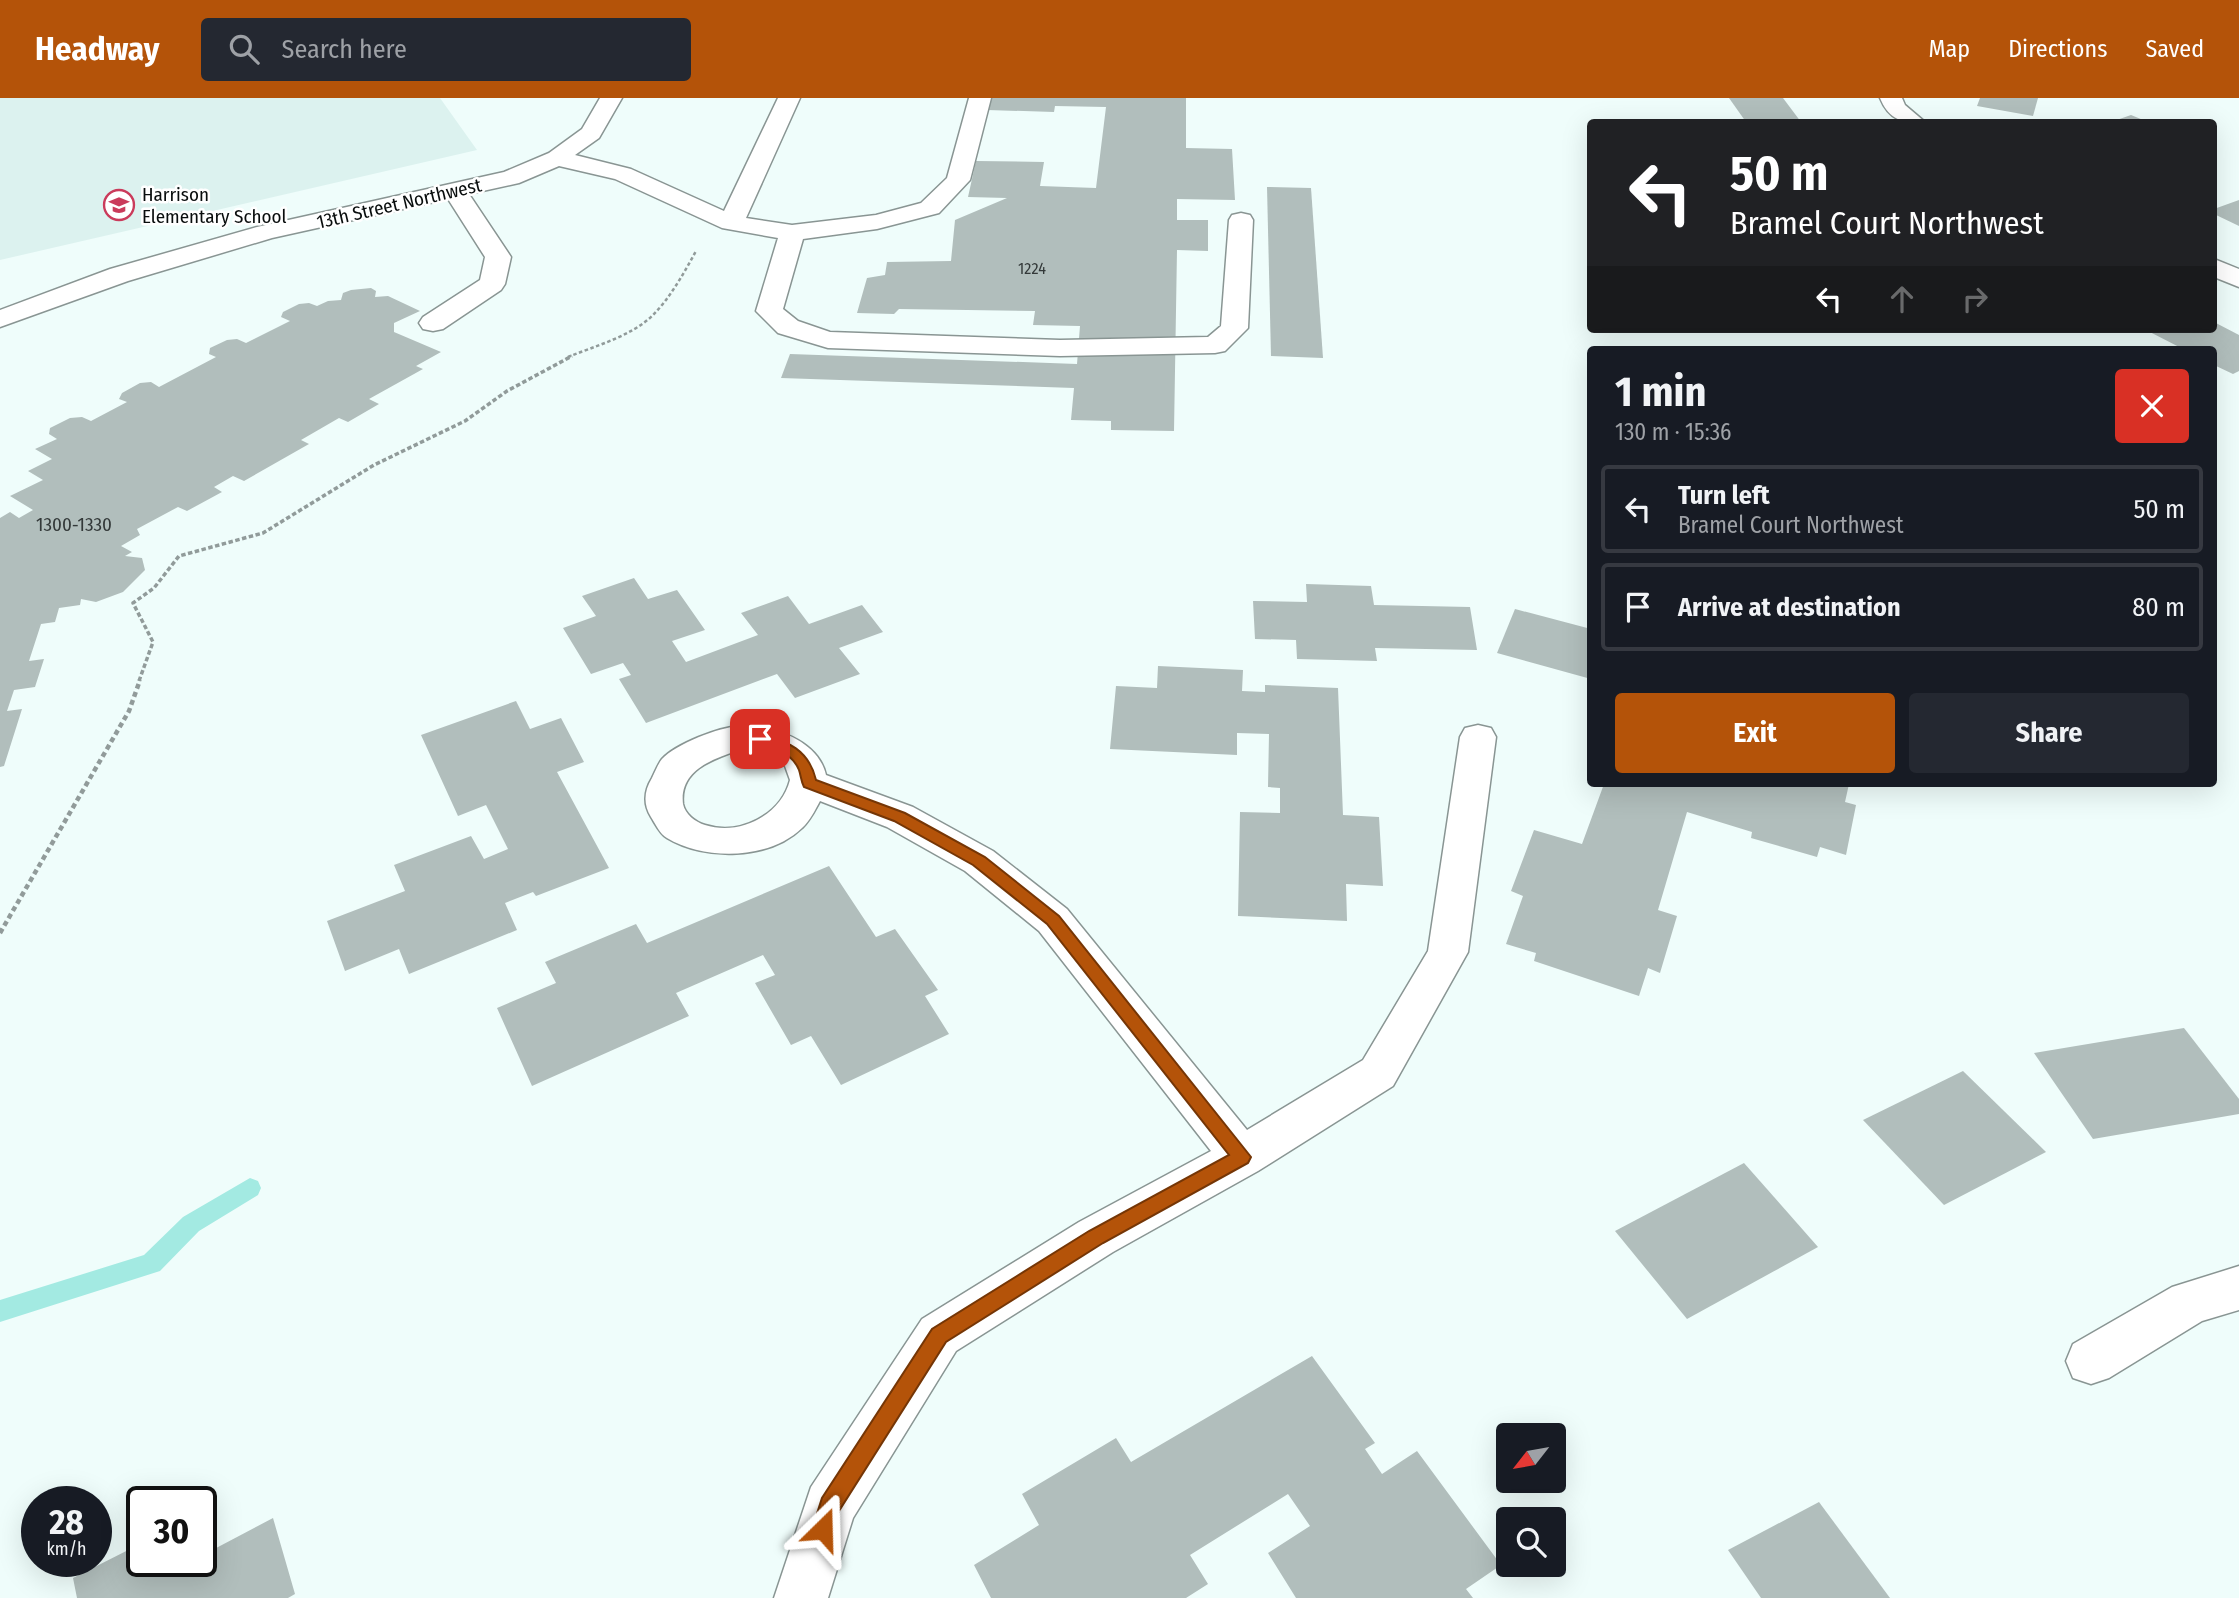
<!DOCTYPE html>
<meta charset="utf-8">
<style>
body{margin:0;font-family:"Fira Sans Condensed",sans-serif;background:#242831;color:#f1f3f6;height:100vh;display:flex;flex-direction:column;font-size:26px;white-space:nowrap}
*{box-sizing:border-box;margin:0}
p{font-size:23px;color:#9ea1a6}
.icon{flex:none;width:38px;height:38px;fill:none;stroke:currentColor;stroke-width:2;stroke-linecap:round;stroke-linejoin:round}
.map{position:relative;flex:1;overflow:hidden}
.drawer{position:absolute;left:1587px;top:248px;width:630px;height:441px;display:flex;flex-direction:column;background:#171b24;border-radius:7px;box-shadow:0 7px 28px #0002}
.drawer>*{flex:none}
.hud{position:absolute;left:1587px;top:21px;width:630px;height:214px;border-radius:7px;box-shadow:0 7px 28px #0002;background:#202124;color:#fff;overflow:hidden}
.needle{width:46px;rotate:239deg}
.tools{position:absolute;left:1496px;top:1325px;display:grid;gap:14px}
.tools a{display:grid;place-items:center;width:70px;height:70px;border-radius:7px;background:#171b24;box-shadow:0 7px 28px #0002;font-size:35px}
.speed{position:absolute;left:21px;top:1388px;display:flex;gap:14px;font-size:35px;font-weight:700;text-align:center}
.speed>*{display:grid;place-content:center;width:91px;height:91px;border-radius:50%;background:#171b24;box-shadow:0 7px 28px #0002;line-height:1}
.speed small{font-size:18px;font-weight:400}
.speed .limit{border:4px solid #111;border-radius:10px;background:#fff;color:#111}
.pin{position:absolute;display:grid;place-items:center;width:60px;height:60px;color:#fff;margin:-30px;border-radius:14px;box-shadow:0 4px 10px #0006}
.me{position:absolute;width:77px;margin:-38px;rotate:22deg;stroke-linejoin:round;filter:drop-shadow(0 0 5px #0008)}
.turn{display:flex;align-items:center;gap:24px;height:147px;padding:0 28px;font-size:32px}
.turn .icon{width:91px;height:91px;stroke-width:2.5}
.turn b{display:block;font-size:49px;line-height:60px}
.lanes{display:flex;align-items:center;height:66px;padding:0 28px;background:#0003;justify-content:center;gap:35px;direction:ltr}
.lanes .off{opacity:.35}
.round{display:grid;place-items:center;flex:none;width:74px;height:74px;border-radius:7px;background:#242831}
.summary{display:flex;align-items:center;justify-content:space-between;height:119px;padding:0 28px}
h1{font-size:42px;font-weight:700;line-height:52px}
.button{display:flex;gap:14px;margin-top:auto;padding:14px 28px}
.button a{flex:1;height:80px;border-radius:7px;background:#b45309;color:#fff;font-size:28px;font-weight:700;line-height:80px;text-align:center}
.button a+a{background:#242831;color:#f1f3f6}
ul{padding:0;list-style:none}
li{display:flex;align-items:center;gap:21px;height:88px;margin:0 14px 10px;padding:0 14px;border:4px solid #363941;border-radius:7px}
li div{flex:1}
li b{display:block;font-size:26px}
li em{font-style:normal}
header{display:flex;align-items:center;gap:42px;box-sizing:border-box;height:98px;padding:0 35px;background:#b45309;color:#fff}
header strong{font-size:33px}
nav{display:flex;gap:38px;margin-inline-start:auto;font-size:24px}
.search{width:490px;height:63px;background:#242831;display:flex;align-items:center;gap:18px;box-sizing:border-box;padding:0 24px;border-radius:7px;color:#9ea1a6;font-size:26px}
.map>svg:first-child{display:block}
.built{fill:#dcf2ef}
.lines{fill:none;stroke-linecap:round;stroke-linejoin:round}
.stream{fill:#a3eae2;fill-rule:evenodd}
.building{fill:#b1bebc}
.minor-casing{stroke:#899593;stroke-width:3}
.path-far2{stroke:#919b9a;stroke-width:2.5;stroke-dasharray:3.5 2.5;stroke-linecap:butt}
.path-far1{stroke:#919b9a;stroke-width:3.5;stroke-dasharray:4.5 2.5;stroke-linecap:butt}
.path{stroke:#919b9a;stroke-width:4.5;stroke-dasharray:5 3.5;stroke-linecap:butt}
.minor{fill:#fff;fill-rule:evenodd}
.route{fill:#b45309;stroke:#753606;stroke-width:2}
.labels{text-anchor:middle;stroke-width:5;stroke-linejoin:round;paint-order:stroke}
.far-number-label{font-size:16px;fill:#333939}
.far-poi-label{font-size:19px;fill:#090d0d;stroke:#fff;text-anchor:start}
.far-street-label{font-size:19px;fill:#090d0d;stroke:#fff}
.number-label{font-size:19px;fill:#333939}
</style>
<header>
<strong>Headway</strong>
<div class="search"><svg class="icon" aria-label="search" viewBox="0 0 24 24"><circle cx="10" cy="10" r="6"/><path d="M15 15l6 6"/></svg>Search here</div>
<nav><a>Map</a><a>Directions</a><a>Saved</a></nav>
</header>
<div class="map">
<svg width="2239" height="1500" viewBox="0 0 2239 1500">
<rect width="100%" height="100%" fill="#effdfb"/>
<path class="built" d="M0,0H440L477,52L0,162Z"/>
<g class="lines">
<path class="stream" d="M250,1080L258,1083L261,1090L258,1097L199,1133L160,1173L0,1224V1202L144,1157L183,1119Z"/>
</g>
<g class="building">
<path d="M989,0H1186V50L1232,51L1235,102L1177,101V122H1208V153L1177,152L1174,333L1111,332V323L1071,322L1074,290L781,280L790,256L1077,266L1080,228L1033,227L1035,213L899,211L894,216L857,215L867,180L885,177L887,164L951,163L955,122L1007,100L968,99L976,63L1044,64L1040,88L1096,90L1106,9L1055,8L1054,14L987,12Z"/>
<path d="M1729,0H1783L1801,24H1746Z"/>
<path d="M1980,0H2038L2033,18L1977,8Z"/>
<path d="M2131,17L2148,24H2111Z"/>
<path d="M1267,89L1311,90L1323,260L1271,258Z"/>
<path d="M2239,102V128L2214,116V111Z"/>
<path d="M371,190L376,193L375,199L388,198L420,213L394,225V234L441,254L416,268L423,271L369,301L379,306L348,324L339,320L301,342L309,346L244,383L233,378L214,389L222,394L187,413L178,409L137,431L140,437L121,448L132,454L125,458L142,460L145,472L123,494L96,504L81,501L80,507L59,510L55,524L41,526L29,563L44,561L35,589L14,592L7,613L22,611L4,668L0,669V420L10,414L19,420L33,412L10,398L43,382L28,373L52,361L35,351L57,341L49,336L50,330L70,320L82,319L91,323L127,304L119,301L122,295L140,285L151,284L159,289L216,259L209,256L210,250L227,242L237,241L246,245L290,223L281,219L283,214L299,206L309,205L317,208L328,203L341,202L343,195L351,192Z"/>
<path d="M2214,224L2239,237V273L2233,276L2214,267V252H2185L2144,231H2214Z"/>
<path d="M634,480L648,501L677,492L705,532L672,543L686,564L758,537L741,515L788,498L809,526L862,507L883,534L839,550L860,576L795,600L777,576L646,625L619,581L631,577L623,565L591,576L563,530L596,518L582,498Z"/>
<path d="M1306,486L1371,488L1374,507L1470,509L1477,552L1375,550L1377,563L1297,561L1296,542L1255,541L1253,503L1307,504Z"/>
<path d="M1515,511L1591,531V581L1497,555Z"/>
<path d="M1158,568L1243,572L1242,593L1265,594V587L1338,590L1343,717L1379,719L1383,788L1346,786L1347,823L1238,818L1240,714L1280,715V690L1268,689L1269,636L1237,635V657L1110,651L1116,588L1157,590Z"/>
<path d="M516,603L530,631L561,620L584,664L557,674L609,770L536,798L533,794L505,805L517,832L409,876L399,851L345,873L327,823L405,793L394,767L471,738L484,761L508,751L486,707L458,718L421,637Z"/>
<path d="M1604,686H1849L1845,704L1856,707L1846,757L1820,749L1817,759L1751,740L1752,734L1687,714L1658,812L1677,818L1660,875L1648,870L1639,898L1534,863L1536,855L1506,846L1523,798L1511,793L1534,732L1582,746Z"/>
<path d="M829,768L876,839L895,831L938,892L925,898L949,936L841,987L811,938L791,947L755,885L775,877L763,857L676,895L689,918L532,988L497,910L556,885L545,864L636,826L647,845Z"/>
<path d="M2184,930L2239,1001V1016L2093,1041L2034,955Z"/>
<path d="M1963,973L2046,1054L1944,1107L1863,1022Z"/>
<path d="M1744,1065L1818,1149L1687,1221L1615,1133Z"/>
<path d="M1312,1258L1375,1345L1365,1351L1382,1376L1417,1353L1501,1467L1466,1491L1473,1500H1296L1268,1455L1310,1428L1288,1396L1190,1457L1208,1486L1186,1500H991L974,1467L1039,1427L1022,1396L1116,1340L1131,1364Z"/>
<path d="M1819,1404L1890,1500H1761L1728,1452Z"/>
<path d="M273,1420L295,1496L288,1500H77L73,1480L142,1445V1463H172L174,1472L191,1463H201V1458Z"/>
</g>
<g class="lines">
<g class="minor-casing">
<g id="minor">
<path d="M600,0H622L599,40L575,57L631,71L724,113L778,0H800L746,120L792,127L876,117L921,105L947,80L969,0H991L970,82L939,115L877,131L803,141L783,211L798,223L830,234L1060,242L1208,239L1221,228L1229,122L1232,117L1241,115L1250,117L1253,122L1248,230L1225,253L1215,255L1060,258L828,250L778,235L756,213L778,140L722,130L615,81L559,68L519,85L469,96L511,159L505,186L501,192L443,231L433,233L423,231L419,225L423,219L480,182L485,159L448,101L272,140L128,183L0,229V212L110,171L257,129L504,74L549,55L582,31Z"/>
<path d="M1880,0H1902L1905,7L1925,24C1903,26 1889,22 1880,0Z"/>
<path d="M2214,161L2239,171V189L2214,179Z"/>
<path d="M1478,627L1491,630L1496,639L1468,854L1393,988L1258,1073L1113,1154L956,1253L853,1420L828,1500H774L811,1389L922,1221L1079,1124L1211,1053L1039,833L965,773L887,729L820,703C815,712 810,723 802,730C769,762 705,763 667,740C660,736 656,727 651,719C643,706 644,693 652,680C655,674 658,666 662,661C676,646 719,629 740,628C772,627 818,642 826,677L913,709L993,753L1067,811L1247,1032L1363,962L1428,853L1460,639L1465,630ZM739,652L763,656L785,668L790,682C781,717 740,738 705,727C695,724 685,716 683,706C679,672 713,661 739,652Z"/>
<path d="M2239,1168V1212L2202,1223L2109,1280L2091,1286L2073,1280L2066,1263L2073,1246L2172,1189Z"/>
</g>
</g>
<path class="path-far2" d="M568,259C595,248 632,238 653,217C670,200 684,175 696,153"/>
<path class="path-far1" d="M139,583L153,544L133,505L154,490L179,458L263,435L374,367L465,323L507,293L572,258"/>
<path class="path" d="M0,835L129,613L140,582"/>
<use href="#minor" class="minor"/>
</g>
<path class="route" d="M760,636C788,643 809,652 816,682L905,715L985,759L1059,818L1251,1059L1248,1065L1103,1145L946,1244L839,1413L831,1439L823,1442L815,1439L812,1431L822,1400L932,1231L1089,1133L1229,1057L1047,826L973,767L894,723L804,689C801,683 801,678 799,672C792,654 771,649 755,644L753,641L755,637Z"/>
<defs>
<g id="school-ring" transform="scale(1.575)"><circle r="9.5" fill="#fff" stroke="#ca3b5b" stroke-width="1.5"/><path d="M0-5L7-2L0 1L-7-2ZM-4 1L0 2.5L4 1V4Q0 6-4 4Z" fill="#ca3b5b"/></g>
</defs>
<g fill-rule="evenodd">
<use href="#school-ring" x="119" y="107"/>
</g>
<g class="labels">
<g class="far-number-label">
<text x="1032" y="176">1224</text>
</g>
<g class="far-poi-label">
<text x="142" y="103">Harrison<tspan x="142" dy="22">Elementary School</tspan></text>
</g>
<g class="far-street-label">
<text transform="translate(399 105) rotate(-13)" y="7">13th Street Northwest</text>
</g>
<g class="number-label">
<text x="74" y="433">1300-1330</text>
</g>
</g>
</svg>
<div class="tools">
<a><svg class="needle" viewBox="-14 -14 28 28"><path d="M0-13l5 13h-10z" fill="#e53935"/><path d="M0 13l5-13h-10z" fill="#9ea1a6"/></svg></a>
<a><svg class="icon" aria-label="search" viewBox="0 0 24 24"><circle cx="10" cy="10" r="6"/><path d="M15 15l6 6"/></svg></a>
</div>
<div class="speed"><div>28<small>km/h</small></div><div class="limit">30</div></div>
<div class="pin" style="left:760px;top:641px;background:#d93025"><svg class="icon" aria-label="arrive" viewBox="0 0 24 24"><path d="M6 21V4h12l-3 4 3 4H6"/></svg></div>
<svg class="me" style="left:823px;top:1431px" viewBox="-20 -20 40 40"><path d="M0-17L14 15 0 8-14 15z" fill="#b45309" stroke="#fff" stroke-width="4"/></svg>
<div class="hud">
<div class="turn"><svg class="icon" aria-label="left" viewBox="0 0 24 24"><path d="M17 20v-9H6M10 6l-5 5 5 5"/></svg><div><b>50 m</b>Bramel Court Northwest</div></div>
<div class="lanes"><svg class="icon" aria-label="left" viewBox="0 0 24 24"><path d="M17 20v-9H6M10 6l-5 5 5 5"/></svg><svg class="icon off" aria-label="ahead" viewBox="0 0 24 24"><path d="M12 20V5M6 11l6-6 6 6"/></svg><svg class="icon off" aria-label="right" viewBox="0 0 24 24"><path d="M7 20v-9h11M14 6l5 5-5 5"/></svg></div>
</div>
<section class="drawer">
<div class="summary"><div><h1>1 min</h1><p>130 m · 15:36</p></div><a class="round" style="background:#d93025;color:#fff"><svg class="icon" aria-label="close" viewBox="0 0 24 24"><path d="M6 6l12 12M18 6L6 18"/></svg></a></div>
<ul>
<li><svg class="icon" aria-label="left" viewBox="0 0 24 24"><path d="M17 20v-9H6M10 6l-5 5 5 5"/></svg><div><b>Turn left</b><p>Bramel Court Northwest</p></div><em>50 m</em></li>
<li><svg class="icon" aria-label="arrive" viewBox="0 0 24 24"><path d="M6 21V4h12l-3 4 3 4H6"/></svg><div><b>Arrive at destination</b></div><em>80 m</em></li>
</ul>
<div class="button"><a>Exit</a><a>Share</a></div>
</section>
</div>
